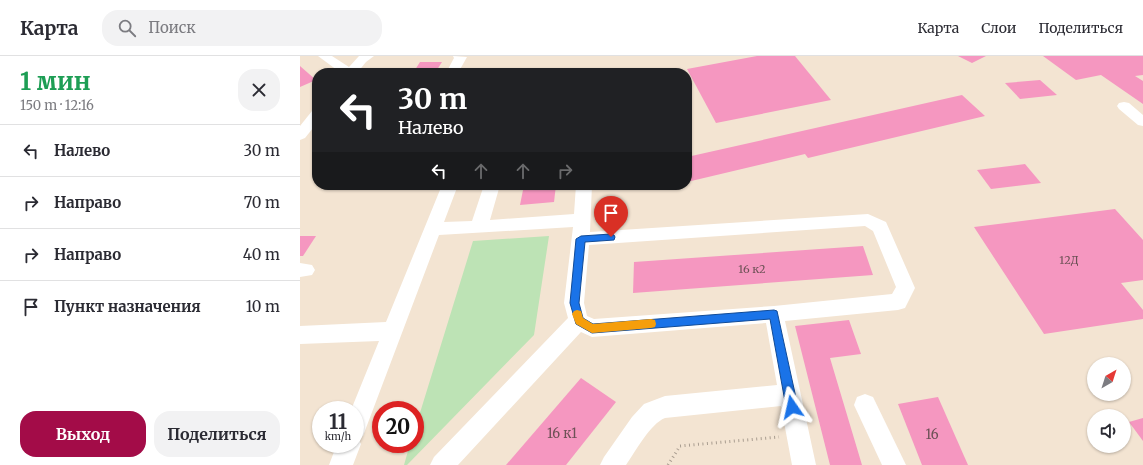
<!DOCTYPE html>
<html lang="ru">
<meta charset="utf-8">
<style>
body{margin:0;font-family:Merriweather,serif;background:#f2f2f3;color:#2b2b33;height:100vh;display:flex;flex-direction:column;font-size:15px;white-space:nowrap}
*{box-sizing:border-box;margin:0}
p{font-size:13px;color:#7c7c81}
.icon{flex:none;width:22px;height:22px;fill:none;stroke:currentColor;stroke-width:2;stroke-linecap:round;stroke-linejoin:round}
.map{position:relative;flex:1;overflow:hidden}
.side{display:flex;flex-direction:column;background:#fff;width:300px}
.side>*{flex:none}
.banner{position:absolute;left:12px;top:12px;width:380px;height:122px;border-radius:16px;box-shadow:0 1px 3px #0004;background:#202124;color:#fff;overflow:hidden}
.needle{width:26px;rotate:39deg}
.tools{position:absolute;left:787px;top:301px;display:grid;gap:8px}
.tools a{display:grid;place-items:center;width:44px;height:44px;border-radius:50%;background:#fff;box-shadow:0 1px 3px #0004;font-size:20px}
.speed{position:absolute;left:12px;top:345px;display:flex;gap:8px;font-size:20px;font-weight:700;text-align:center}
.speed>*{display:grid;place-content:center;width:52px;height:52px;border-radius:50%;background:#fff;box-shadow:0 1px 3px #0004;line-height:1}
.speed small{font-size:10px;font-weight:400}
.speed .limit{border:6px solid #d22;background:#fff;color:#111}
.pin{position:absolute;display:grid;place-items:center;width:34px;height:34px;color:#fff;margin:-41px -17px;border-radius:50% 50% 50% 0;rotate:-45deg;box-shadow:0 0 4px #0007}
.pin .icon{rotate:45deg}
.me{position:absolute;width:44px;margin:-22px;rotate:349deg;stroke-linejoin:round;filter:drop-shadow(0 0 3px #0008)}
.turn{display:flex;align-items:center;gap:14px;height:84px;padding:0 20px;font-size:18px}
.turn .icon{width:52px;height:52px;stroke-width:2.5}
.turn b{display:block;font-size:28px;line-height:34px}
.lanes{display:flex;align-items:center;height:38px;padding:0 20px;background:#0003;justify-content:center;gap:20px;direction:ltr}
.lanes .off{opacity:.35}
.round{display:grid;place-items:center;flex:none;width:42px;height:42px;border-radius:16px;background:#f2f2f3}
.head{display:flex;align-items:center;justify-content:space-between;height:68px;padding:0 20px}
h1{font-size:24px;font-weight:700;line-height:30px;color:#1e9e55}
.primary-button{display:flex;gap:8px;margin-top:auto;padding:8px 20px}
.primary-button a{flex:1;height:46px;border-radius:16px;background:#a30c48;color:#fff;font-size:16px;font-weight:700;line-height:46px;text-align:center}
.primary-button a+a{background:#f2f2f3;color:#2b2b33}
ul{padding:0;list-style:none}
li{display:flex;align-items:center;gap:12px;height:52px;padding:0 20px;border-top:1px solid #e1e1e2}
li div{flex:1}
li b{display:block;font-size:15px}
li em{font-style:normal}
header{display:flex;align-items:center;gap:24px;box-sizing:border-box;height:56px;padding:0 20px;background:#fff;border-bottom:1px solid #e1e1e2}
header strong{font-size:19px}
nav{display:flex;gap:22px;margin-inline-start:auto;font-size:14px}
.search{width:280px;height:36px;background:#f2f2f3;display:flex;align-items:center;gap:10px;box-sizing:border-box;padding:0 14px;border-radius:16px;color:#7c7c81;font-size:15px}
main{display:flex;flex:1;min-height:0}
.map>svg:first-child{display:block}
.green{fill:#bde3b5}
.building{fill:#f597c0}
.lines{fill:none;stroke-linecap:round;stroke-linejoin:round}
.path{stroke:#a99d90;stroke-width:3;stroke-dasharray:1 3.5;stroke-linecap:butt}
.minor{fill:#fff;fill-rule:evenodd}
.route{fill:#1a73e8;stroke:#114b97}
.slow{fill:#f59e0b}
.labels{text-anchor:middle;stroke-width:3.5;stroke-linejoin:round;paint-order:stroke}
.number-label{font-size:11px;fill:#6d5156}
.near-number-label{font-size:13px;fill:#6d5156}
</style>
<header>
<strong>Карта</strong>
<div class="search"><svg class="icon" aria-label="search" viewBox="0 0 24 24"><circle cx="10" cy="10" r="6"/><path d="M15 15l6 6"/></svg>Поиск</div>
<nav><a>Карта</a><a>Слои</a><a>Поделиться</a></nav>
</header>
<main>
<section class="side">
<div class="head"><div><h1>1 мин</h1><p>150 m · 12:16</p></div><a class="round"><svg class="icon" aria-label="close" viewBox="0 0 24 24"><path d="M6 6l12 12M18 6L6 18"/></svg></a></div>
<ul>
<li><svg class="icon" aria-label="left" viewBox="0 0 24 24"><path d="M17 20v-9H6M10 6l-5 5 5 5"/></svg><div><b>Налево</b></div><em>30 m</em></li>
<li><svg class="icon" aria-label="right" viewBox="0 0 24 24"><path d="M7 20v-9h11M14 6l5 5-5 5"/></svg><div><b>Направо</b></div><em>70 m</em></li>
<li><svg class="icon" aria-label="right" viewBox="0 0 24 24"><path d="M7 20v-9h11M14 6l5 5-5 5"/></svg><div><b>Направо</b></div><em>40 m</em></li>
<li><svg class="icon" aria-label="arrive" viewBox="0 0 24 24"><path d="M6 21V4h12l-3 4 3 4H6"/></svg><div><b>Пункт назначения</b></div><em>10 m</em></li>
</ul>
<div class="primary-button"><a>Выход</a><a>Поделиться</a></div>
</section>
<div class="map">
<svg width="843" height="409" viewBox="0 0 843 409">
<rect width="100%" height="100%" fill="#f3e4d2"/>
<path class="green" d="M249,180L234,279L107,409H104L110,388H115V373L173,185Z"/>
<g class="building">
<path d="M457,0H495L531,44L416,67L387,13Z"/>
<path d="M658,0H686L672,7Z"/>
<path d="M743,0H843V19L835,20L843,25V48L801,19L776,24Z"/>
<path d="M120,6H142L135,17H113Z"/>
<path d="M0,10L16,24L0,31Z"/>
<path d="M740,24L757,39L720,43L705,27Z"/>
<path d="M662,39L685,60L508,102L505,98L387,126V101Z"/>
<path d="M725,108L741,127L691,133L677,114Z"/>
<path d="M224,129H256L254,146L220,149Z"/>
<path d="M815,153L843,184V224L821,227L843,254V263L744,278L674,171Z"/>
<path d="M0,180H16L3,200H0Z"/>
<path d="M563,190L573,219L333,237L334,206Z"/>
<path d="M549,264L561,298L530,302L562,409H530L495,270Z"/>
<path d="M281,322L316,346L266,409H206Z"/>
<path d="M638,341L668,409H622L598,348Z"/>
<path d="M843,362V385L829,366Z"/>
</g>
<g class="lines">
<path class="path" d="M368,409L380,390L479,381"/>
<g class="minor">
<path d="M18,0H32L49,11L59,0H74L66,6L57,17H41Z"/>
<path d="M153,0L167,1L158,17H146L154,2Z"/>
<path d="M268,13L289,14L291,17H262L264,14Z"/>
<path d="M824,46L829,47L843,59V70L838,69L819,53L817,50L819,47Z"/>
<path d="M17,54V67L5,82L0,84V70L12,55Z"/>
<path d="M142,129H158L144,166L172,165L184,129H200L190,164L274,158L276,129H292L290,176L568,158L586,166L615,232L605,252L598,254L485,265L516,409H492L481,350L365,362C350,368 336,395 326,409H300L304,401L332,361L344,348L365,340L477,329L466,267L292,281L281,276L158,409H130L134,401L268,262L264,247L273,171L139,179L66,372L63,380L58,382L61,388L53,409H29L37,388H55V354H51L79,285L0,288V270L86,266ZM565,170L573,175L596,231L592,238L474,250L294,263L287,260L284,247L289,189Z"/>
<path d="M0,207L12,209L15,214L12,219L0,221Z"/>
<path d="M565,338L573,341L606,409H582L554,349L557,341Z"/>
</g>
</g>
<path class="route" d="M311,178L314,179L315,181L314,184L285,186L279,247L283,262L293,268L474,254L477,255L498,351L496,355L492,357L488,355L486,351L470,263L292,277L276,268L270,247L276,183L281,180Z"/>
<path class="slow" d="M277,254L281,255L283,262L293,268L351,263L355,264L356,268L355,271L351,272L292,277L276,268L272,258L274,255Z"/>
<g class="labels">
<g class="number-label">
<text x="769" y="208">12Д</text>
<text x="452" y="217">16 к2</text>
</g>
<g class="near-number-label">
<text x="262" y="382">16 к1</text>
<text x="632" y="383">16</text>
</g>
</g>
</svg>
<div class="tools">
<a><svg class="needle" viewBox="-14 -14 28 28"><path d="M0-13l5 13h-10z" fill="#e53935"/><path d="M0 13l5-13h-10z" fill="#7c7c81"/></svg></a>
<a><svg class="icon" aria-label="sound" viewBox="0 0 24 24"><path d="M4 9h4l5-4v14l-5-4H4zM17 9q2 3 0 6"/></svg></a>
</div>
<div class="speed"><div>11<small>km/h</small></div><div class="limit">20</div></div>
<div class="pin" style="left:311px;top:181px;background:#d93025"><svg class="icon" aria-label="arrive" viewBox="0 0 24 24"><path d="M6 21V4h12l-3 4 3 4H6"/></svg></div>
<svg class="me" style="left:492px;top:351px" viewBox="-20 -20 40 40"><path d="M0-17L14 15 0 8-14 15z" fill="#1a73e8" stroke="#fff" stroke-width="4"/></svg>
<div class="banner">
<div class="turn"><svg class="icon" aria-label="left" viewBox="0 0 24 24"><path d="M17 20v-9H6M10 6l-5 5 5 5"/></svg><div><b>30 m</b>Налево</div></div>
<div class="lanes"><svg class="icon" aria-label="left" viewBox="0 0 24 24"><path d="M17 20v-9H6M10 6l-5 5 5 5"/></svg><svg class="icon off" aria-label="ahead" viewBox="0 0 24 24"><path d="M12 20V5M6 11l6-6 6 6"/></svg><svg class="icon off" aria-label="ahead" viewBox="0 0 24 24"><path d="M12 20V5M6 11l6-6 6 6"/></svg><svg class="icon off" aria-label="right" viewBox="0 0 24 24"><path d="M7 20v-9h11M14 6l5 5-5 5"/></svg></div>
</div>
</div>
</main>
